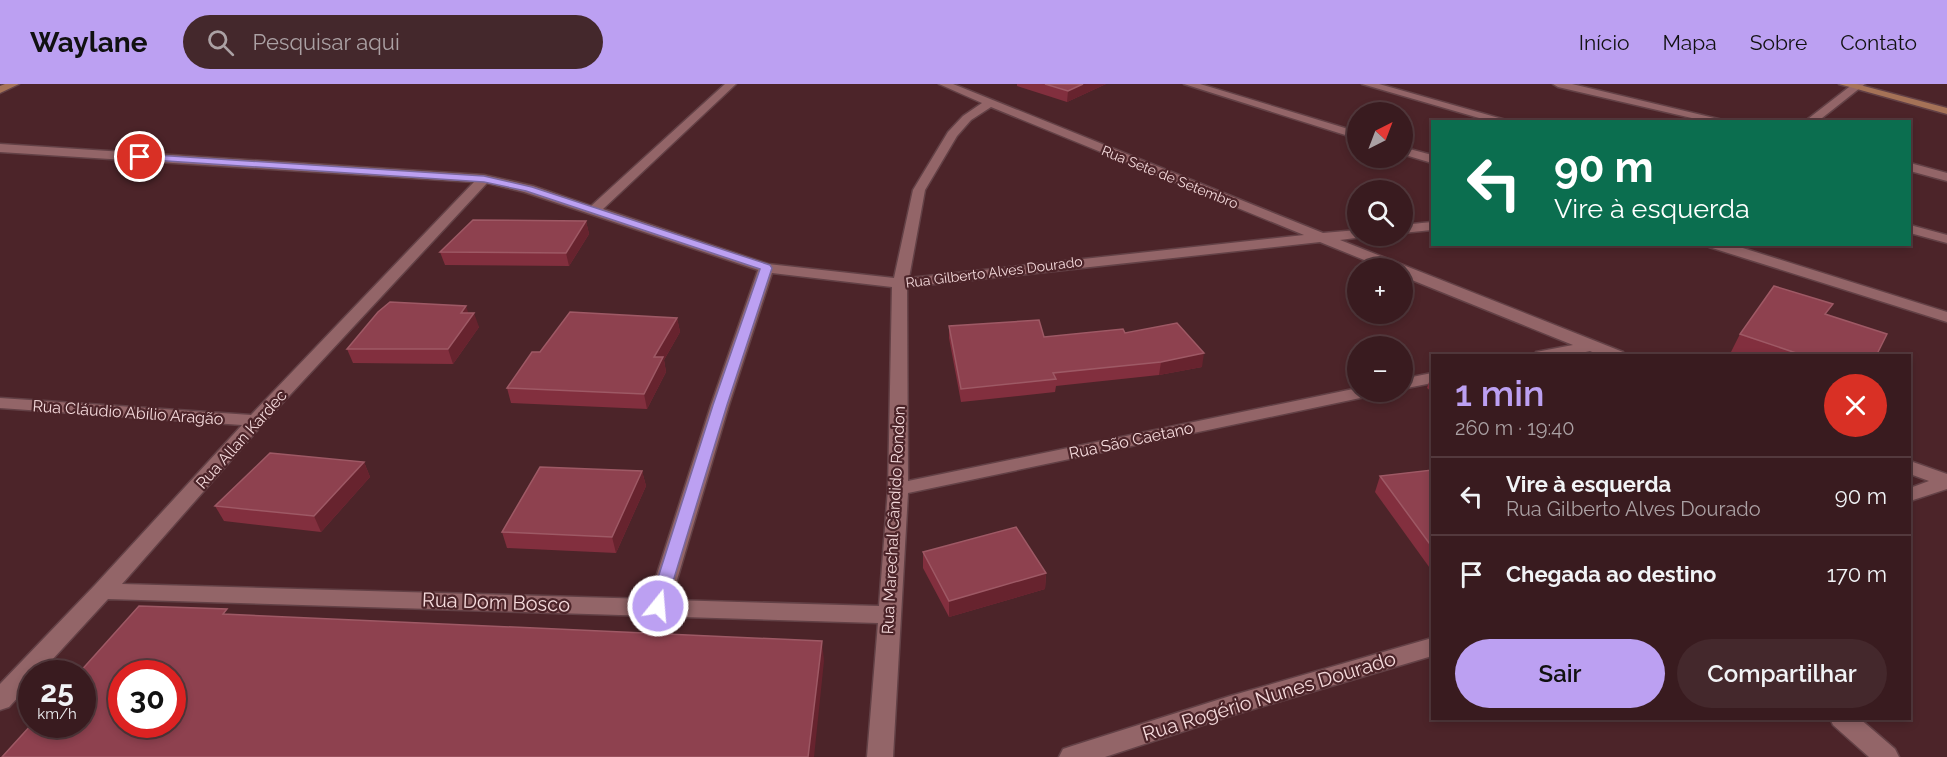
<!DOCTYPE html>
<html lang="pt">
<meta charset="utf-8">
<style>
body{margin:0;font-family:Raleway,sans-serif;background:#44282c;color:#f1f3f6;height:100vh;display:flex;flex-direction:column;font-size:22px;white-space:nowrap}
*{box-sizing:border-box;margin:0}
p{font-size:20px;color:#aba1a4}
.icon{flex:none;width:33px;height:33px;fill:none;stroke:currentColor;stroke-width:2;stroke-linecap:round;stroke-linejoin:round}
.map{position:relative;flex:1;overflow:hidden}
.drawer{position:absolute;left:1431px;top:270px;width:480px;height:366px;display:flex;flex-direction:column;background:#391b1f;border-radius:0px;box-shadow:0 3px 9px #0003,0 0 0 2px #53393d}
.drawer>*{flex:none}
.banner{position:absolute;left:1431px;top:36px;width:480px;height:126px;border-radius:0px;box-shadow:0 3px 9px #0003,0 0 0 2px #53393d;background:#0b6e4f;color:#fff;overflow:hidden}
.needle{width:39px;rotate:42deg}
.tools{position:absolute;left:1347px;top:18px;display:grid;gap:12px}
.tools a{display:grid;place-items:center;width:66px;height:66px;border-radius:50%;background:#391b1f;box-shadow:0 3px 9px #0003,0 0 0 2px #53393d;font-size:30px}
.speed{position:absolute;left:18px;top:576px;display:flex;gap:12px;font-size:30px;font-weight:700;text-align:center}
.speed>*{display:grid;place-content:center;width:78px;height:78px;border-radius:50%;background:#391b1f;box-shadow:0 3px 9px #0003,0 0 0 2px #53393d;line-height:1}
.speed small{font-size:15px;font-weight:400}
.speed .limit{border:9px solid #d22;background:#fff;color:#111}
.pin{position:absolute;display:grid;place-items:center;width:51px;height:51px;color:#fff;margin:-26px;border:3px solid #fff;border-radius:50%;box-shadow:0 2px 6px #0007}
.me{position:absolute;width:66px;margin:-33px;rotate:17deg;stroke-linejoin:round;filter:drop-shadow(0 0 4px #0008)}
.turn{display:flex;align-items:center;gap:21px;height:126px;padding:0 24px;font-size:27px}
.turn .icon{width:78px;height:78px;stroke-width:2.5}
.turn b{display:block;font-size:42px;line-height:51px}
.round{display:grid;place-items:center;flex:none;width:63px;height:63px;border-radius:32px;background:#44282c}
.head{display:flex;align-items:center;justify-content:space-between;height:102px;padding:0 24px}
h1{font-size:36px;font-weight:600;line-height:45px;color:#bca0f2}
.action{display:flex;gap:12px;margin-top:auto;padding:12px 24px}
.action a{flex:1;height:69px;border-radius:36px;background:#bca0f2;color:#111;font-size:24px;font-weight:600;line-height:69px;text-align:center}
.action a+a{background:#44282c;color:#f1f3f6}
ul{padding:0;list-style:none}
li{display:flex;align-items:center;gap:18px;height:78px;padding:0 24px;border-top:2px solid #53393d}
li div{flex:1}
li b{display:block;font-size:22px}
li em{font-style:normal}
header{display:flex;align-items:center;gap:36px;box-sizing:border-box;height:84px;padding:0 30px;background:#bca0f2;color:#111}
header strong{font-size:28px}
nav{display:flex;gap:33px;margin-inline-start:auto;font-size:21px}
.search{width:420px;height:54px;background:#44282c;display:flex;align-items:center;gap:15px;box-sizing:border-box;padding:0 21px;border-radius:33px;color:#aba1a4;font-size:22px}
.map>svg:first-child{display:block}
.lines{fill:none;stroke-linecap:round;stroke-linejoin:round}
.street-casing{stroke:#634146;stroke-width:3}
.secondary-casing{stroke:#634146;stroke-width:3}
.street{fill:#936568;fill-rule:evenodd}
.secondary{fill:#a57257;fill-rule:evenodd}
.wall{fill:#822f3e}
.shaded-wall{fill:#67232e}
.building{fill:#8e414f;stroke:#9e5965;stroke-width:1.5;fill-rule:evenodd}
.route{fill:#bca0f2;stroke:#7a689d;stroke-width:1.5}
.labels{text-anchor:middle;stroke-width:4.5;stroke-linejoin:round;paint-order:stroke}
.far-street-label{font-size:14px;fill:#f4d9db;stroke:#4c2429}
.street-label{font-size:16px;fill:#f4d9db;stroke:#4c2429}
.near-street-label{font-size:20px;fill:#f4d9db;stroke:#4c2429}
</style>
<header>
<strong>Waylane</strong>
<div class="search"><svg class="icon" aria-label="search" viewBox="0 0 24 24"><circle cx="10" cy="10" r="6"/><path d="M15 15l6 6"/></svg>Pesquisar aqui</div>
<nav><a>Início</a><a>Mapa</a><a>Sobre</a><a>Contato</a></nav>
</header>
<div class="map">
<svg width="1947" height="673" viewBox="0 0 1947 673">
<rect width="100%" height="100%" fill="#4c2429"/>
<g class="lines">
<g class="street-casing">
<g id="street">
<path d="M725,0H736L603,125L768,180L894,194L913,106L948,48L963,32L982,19L939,0H953L1323,149L1358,146V152L1363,153L1340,156L1623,268L1625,272H1601L1590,267L1568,272H1534L1536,268L1573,261L1402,192V184H1384L1320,158L907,203L908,397L1358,304V308H1374L1371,312L1365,313L908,409L893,673H867L878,539L108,515L39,590H32V598L9,623L0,626V600L95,501L242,341L0,324V314L251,331L474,98L0,68V60L484,91L533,102L591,122ZM991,23L1304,151L909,194L925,106L957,52L971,36ZM487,99L524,108L758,186L711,321L649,515L122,500L262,341ZM772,189L892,203L888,405L879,522L671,516L729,321Z"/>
<path d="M1184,0H1200L1358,48V55Z"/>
<path d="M1362,0H1379L1513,38H1493Z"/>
<path d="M1553,0H1572L1731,38H1709L1558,3Z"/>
<path d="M1853,0H1865L1817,38H1804Z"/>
<path d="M1402,63L1432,71V79L1402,70Z"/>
<path d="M1910,79L1947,89V97L1910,87Z"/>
<path d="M1432,138V146L1402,149V141Z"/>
<path d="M1910,141L1947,151V159L1910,149Z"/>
<path d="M1707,160H1730L1947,228V238L1709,163Z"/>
<path d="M1432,289V299L1402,305V295Z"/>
<path d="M1910,377L1947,390V405L1910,417V404L1929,397L1910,390Z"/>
<path d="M1432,554V572L1230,632L1105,673H1059L1063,665L1072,662L1230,612Z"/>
<path d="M1830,634H1859L1895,665L1899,673H1869L1833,641Z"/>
</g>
</g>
<g class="secondary-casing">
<g id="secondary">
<path d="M5,0H19L0,9V2Z"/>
<path d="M1839,0H1856L1947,24V30Z"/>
</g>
</g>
<use href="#street" class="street"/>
<use href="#secondary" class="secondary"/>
</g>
<g class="wall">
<path d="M1017,0H1106L1067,18L1017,2Z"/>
<path d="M586,137L589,150L569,182L445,181L440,168Z"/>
<path d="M469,229L479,243L453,280L353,279L347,265Z"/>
<path d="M1826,231L1876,272H1736L1730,270L1740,250Z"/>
<path d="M677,234L680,248L664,276L666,288L647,325L511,319L507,304L540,268Z"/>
<path d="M949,242L1044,253L1125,249L1202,283L1159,291L1056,302L1055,308L961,318L949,254Z"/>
<path d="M1432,289V308L1427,304Z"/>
<path d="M364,378L370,393L321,448L224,437L215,422Z"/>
<path d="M1432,386V487L1375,408L1380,392Z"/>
<path d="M642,387L646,402L616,469L507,464L502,448Z"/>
<path d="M923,468L1046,489L1045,505L949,533L923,484Z"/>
</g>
<g class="shaded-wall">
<path d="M1083,0H1106L1067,18L1068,7Z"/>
<path d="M586,137L589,150L569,182L566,169Z"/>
<path d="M466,222L470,234L474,229L479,243L453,280L448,265L461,229Z"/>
<path d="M677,234L680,248L664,276L666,288L647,325L644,310L654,273Z"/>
<path d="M1204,269L1202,283L1159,291L1161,278Z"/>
<path d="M364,378L370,393L321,448L314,432Z"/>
<path d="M642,387L646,402L616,469L612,453Z"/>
<path d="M1046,489L1045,505L949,533V517Z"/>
<path d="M822,557L824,577L814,673H808Z"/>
</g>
<g class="building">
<path d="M1045,0H1083L1068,7Z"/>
<path d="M473,136L586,137L566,169L440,168Z"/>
<path d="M1774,202L1833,220L1825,230L1887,250L1876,272H1805L1740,250Z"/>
<path d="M390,218L466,222L461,229H474L448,265H347L378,228Z"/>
<path d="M570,228L677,234L654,273H663L644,310L507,304L532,268H540Z"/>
<path d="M1039,236L1044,253L1123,245L1125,249L1177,239L1204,269L1161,278L1053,289L1056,295L961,305L949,242Z"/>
<path d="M270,369L364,378L314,432L215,422Z"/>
<path d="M540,383L642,387L612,453L502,448Z"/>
<path d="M1432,386V463L1380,392Z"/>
<path d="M1016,443L1046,489L949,517L923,468Z"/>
<path d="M139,522L227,525L223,530L822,557L808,673H2L32,640H82V590H78ZM122,590H172V640H122Z"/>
</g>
<path class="route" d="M140,70L484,92L532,103L770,181L772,184L727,321L664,527L658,528L652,527L649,522L713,321L760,185L526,107L484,98L137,75L135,73Z"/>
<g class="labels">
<g class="far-street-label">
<text transform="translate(1170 93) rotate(22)" y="5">Rua Sete de Setembro</text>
<text transform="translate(994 188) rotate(-7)" y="5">Rua Gilberto Alves Dourado</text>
</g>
<g class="street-label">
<text transform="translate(128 328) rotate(4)" y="6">Rua Cláudio Abílio Aragão</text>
<text transform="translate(241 355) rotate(-48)" y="6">Rua Allan Kardec</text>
<text transform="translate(1131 356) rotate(-12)" y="6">Rua São Caetano</text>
<text transform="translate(893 436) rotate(-87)" y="6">Rua Marechal Cândido Rondon</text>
</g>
<g class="near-street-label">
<text transform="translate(496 518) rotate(2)" y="7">Rua Dom Bosco</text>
<text transform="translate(1269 612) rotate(-17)" y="7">Rua Rogério Nunes Dourado</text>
</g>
</g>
</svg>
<div class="tools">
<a><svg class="needle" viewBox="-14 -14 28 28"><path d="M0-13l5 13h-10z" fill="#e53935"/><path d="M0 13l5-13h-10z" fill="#aba1a4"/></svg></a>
<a><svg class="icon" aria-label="search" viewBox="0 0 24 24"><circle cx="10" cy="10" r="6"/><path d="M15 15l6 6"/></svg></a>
<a>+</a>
<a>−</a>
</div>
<div class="speed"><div>25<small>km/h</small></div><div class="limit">30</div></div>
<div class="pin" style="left:140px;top:73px;background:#d93025"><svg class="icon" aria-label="arrive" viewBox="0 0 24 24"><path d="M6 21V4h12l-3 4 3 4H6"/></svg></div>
<svg class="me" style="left:658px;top:522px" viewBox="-20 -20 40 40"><circle r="17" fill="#bca0f2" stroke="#fff" stroke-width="3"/><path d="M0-11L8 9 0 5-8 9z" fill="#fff"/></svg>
<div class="banner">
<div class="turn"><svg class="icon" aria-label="left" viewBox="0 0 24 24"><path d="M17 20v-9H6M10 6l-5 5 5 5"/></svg><div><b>90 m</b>Vire à esquerda</div></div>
</div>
<section class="drawer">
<div class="head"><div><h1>1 min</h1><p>260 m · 19:40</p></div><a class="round" style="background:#d93025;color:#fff"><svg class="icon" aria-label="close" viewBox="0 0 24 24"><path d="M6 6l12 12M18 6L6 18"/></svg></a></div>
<ul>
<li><svg class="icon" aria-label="left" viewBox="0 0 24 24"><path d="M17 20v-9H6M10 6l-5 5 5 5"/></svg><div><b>Vire à esquerda</b><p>Rua Gilberto Alves Dourado</p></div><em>90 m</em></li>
<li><svg class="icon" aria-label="arrive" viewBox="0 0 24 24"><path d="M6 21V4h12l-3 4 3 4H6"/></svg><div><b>Chegada ao destino</b></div><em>170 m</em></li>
</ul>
<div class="action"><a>Sair</a><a>Compartilhar</a></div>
</section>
</div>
